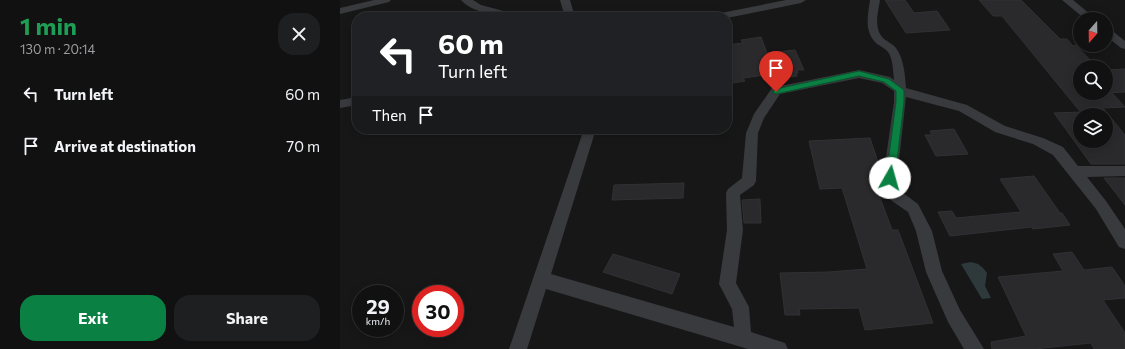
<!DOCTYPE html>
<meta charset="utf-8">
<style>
body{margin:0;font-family:Commissioner,sans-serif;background:#1e1f20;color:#f1f3f6;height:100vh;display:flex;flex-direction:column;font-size:15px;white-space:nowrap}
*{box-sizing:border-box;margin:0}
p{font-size:13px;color:#9c9d9f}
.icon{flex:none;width:22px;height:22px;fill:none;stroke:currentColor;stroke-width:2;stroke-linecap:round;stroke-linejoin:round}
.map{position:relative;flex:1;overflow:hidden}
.side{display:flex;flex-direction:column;background:#111112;width:340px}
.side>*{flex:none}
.guide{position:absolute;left:12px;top:12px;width:380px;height:122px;border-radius:16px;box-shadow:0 2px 10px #0003,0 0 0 1px #303132;background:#202124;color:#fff;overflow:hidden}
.needle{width:26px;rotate:200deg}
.buttons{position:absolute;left:733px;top:12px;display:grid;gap:8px}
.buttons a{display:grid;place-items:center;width:40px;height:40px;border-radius:50%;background:#111112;box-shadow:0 2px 10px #0003,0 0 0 1px #303132;font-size:20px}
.speed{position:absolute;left:12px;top:285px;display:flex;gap:8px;font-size:20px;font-weight:700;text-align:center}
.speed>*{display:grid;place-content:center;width:52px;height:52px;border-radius:50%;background:#111112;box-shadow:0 2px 10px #0003,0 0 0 1px #303132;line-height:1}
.speed small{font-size:10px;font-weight:400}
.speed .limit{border:6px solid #d22;background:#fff;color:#111}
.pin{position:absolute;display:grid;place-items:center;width:34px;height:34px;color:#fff;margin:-41px -17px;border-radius:50% 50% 50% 0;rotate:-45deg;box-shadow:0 0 4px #0007}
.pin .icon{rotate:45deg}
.me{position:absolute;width:44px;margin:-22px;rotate:7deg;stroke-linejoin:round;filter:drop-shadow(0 0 3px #0008)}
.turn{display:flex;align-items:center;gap:14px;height:84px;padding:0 20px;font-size:18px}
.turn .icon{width:52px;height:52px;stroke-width:2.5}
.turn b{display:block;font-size:28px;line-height:34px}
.then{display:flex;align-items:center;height:38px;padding:0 20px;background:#0003;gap:8px;font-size:15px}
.round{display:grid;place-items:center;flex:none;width:42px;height:42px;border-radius:16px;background:#1e1f20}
.summary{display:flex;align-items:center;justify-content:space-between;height:68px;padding:0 20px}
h1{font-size:24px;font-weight:700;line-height:30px;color:#1e9e55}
.button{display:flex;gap:8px;margin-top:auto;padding:8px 20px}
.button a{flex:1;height:46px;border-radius:16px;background:#0b8043;color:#fff;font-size:16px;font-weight:700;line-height:46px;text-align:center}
.button a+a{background:#1e1f20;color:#f1f3f6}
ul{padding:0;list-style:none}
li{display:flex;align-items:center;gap:12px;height:52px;padding:0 20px}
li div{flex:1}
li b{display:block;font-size:15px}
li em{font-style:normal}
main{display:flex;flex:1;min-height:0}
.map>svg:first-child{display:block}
.water{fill:#2d393b}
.building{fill:#2a2a2c;stroke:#313134}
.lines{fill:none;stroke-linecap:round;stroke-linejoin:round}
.street{fill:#383a3d;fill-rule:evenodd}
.route{fill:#0b8043;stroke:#07532c}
</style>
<main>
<section class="side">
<div class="summary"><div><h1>1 min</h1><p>130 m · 20:14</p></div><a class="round"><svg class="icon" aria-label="close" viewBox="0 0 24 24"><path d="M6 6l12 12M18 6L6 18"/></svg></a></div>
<ul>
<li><svg class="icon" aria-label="left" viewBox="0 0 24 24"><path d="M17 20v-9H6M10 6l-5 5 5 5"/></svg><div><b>Turn left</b></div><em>60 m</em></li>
<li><svg class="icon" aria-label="arrive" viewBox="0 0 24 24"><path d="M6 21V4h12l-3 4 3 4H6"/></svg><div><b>Arrive at destination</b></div><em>70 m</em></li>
</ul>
<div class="button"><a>Exit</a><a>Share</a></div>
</section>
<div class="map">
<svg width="785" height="349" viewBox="0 0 785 349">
<rect width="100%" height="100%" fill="#171718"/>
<path class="water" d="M631,262L638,264L643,268L647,273L645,286L651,298L642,299L621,264Z"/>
<g class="building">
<path d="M545,0H565L574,13L597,11L610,30L566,33Z"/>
<path d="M639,0H681L720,39H727L733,46L736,45L752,62L740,63V93H772L785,107L763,108L785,135V164H751L714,113L740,112V141H766V115H743L662,16H653Z"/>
<path d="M421,37L427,53L455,50L464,70H457L458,73H456L457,76L442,78L441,75L434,76L433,74L403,78L405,81L387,84V45L403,43L401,40Z"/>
<path d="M785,69V92L766,93V70Z"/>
<path d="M614,129L628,154L596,156L585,135H592L590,131Z"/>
<path d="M530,138L542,174V179L545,186L536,187L552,230H558L593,323L525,330L519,308L459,309L460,315H445L440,273L488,272L527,269L502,188L480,189L469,141Z"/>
<path d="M694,176L720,213H722L730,225L693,229L692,227L610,236L598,212L612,211L616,218L681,212L660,179Z"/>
<path d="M764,178H785V205Z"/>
<path d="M344,183L343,198L272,200L274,185Z"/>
<path d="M420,199L421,223H404L402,200Z"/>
<path d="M732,252L744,270L772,267L785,286V298L763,300L785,333V349H754L751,343L694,349H652L651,342L686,336L658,277L723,271L713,254Z"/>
<path d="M273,254L340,274L332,294L263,272Z"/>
</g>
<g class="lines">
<g class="street">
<path d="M34,0H51L49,2L0,14V8Z"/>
<path d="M121,0H133L141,5L179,15L180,17C163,17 133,14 121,0Z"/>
<path d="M220,0H230L235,17H225Z"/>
<path d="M446,0H466L461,3L387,18L371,17L376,14Z"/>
<path d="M530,0H540C538,12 533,29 544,39C548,42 553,44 556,48C564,59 565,75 566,88L627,105L665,126L703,138L723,147L738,166H785V176L747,177L766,201L785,229V249L779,247L756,209L713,155L693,144L655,132L619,111L566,97L557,178L563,193L578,204L592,231L602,271L620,310L644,349H624L608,322L586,272L576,231L568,212L552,201L543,178L554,102V91L542,83L519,78L440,94L424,118L418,133L416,181L414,185L400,195L403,230L396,283L409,307L411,332L445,343L448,349H408L206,289L187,349H169L244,129H256L211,274L394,327L392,309L379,284L387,230L386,193L388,189L402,178L406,133L414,114L432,88L436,87L519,70L550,77L554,80C553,71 553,59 548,52C545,48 539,46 535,42C524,30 528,15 530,0Z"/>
<path d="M722,0H733L756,19H745Z"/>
<path d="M766,28L770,29L785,41V49L781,48L766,36Z"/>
<path d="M17,97V105L0,108V100Z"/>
</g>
</g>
<path class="route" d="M519,71L549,79L564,90V102L555,178L550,182L546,178L556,102V91L544,82L519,76L436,94L432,92L436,89Z"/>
</svg>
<div class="buttons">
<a><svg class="needle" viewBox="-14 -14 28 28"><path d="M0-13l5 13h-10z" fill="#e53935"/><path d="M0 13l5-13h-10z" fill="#9c9d9f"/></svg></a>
<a><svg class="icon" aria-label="search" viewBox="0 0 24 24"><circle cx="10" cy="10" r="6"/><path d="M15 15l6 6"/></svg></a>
<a><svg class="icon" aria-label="layers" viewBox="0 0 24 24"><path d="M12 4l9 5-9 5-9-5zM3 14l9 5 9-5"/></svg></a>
</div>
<div class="speed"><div>29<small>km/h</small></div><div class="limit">30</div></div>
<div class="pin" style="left:436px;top:92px;background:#d93025"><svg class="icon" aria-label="arrive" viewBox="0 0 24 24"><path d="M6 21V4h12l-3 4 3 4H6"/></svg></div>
<svg class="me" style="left:550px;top:178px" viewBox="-20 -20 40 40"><circle r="19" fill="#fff"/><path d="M0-13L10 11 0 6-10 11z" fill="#0b8043"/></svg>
<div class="guide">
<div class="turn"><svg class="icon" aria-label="left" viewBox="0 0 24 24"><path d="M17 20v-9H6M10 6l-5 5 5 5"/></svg><div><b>60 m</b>Turn left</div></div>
<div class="then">Then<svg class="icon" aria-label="arrive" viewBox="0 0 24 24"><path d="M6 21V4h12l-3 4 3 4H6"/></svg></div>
</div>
</div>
</main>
